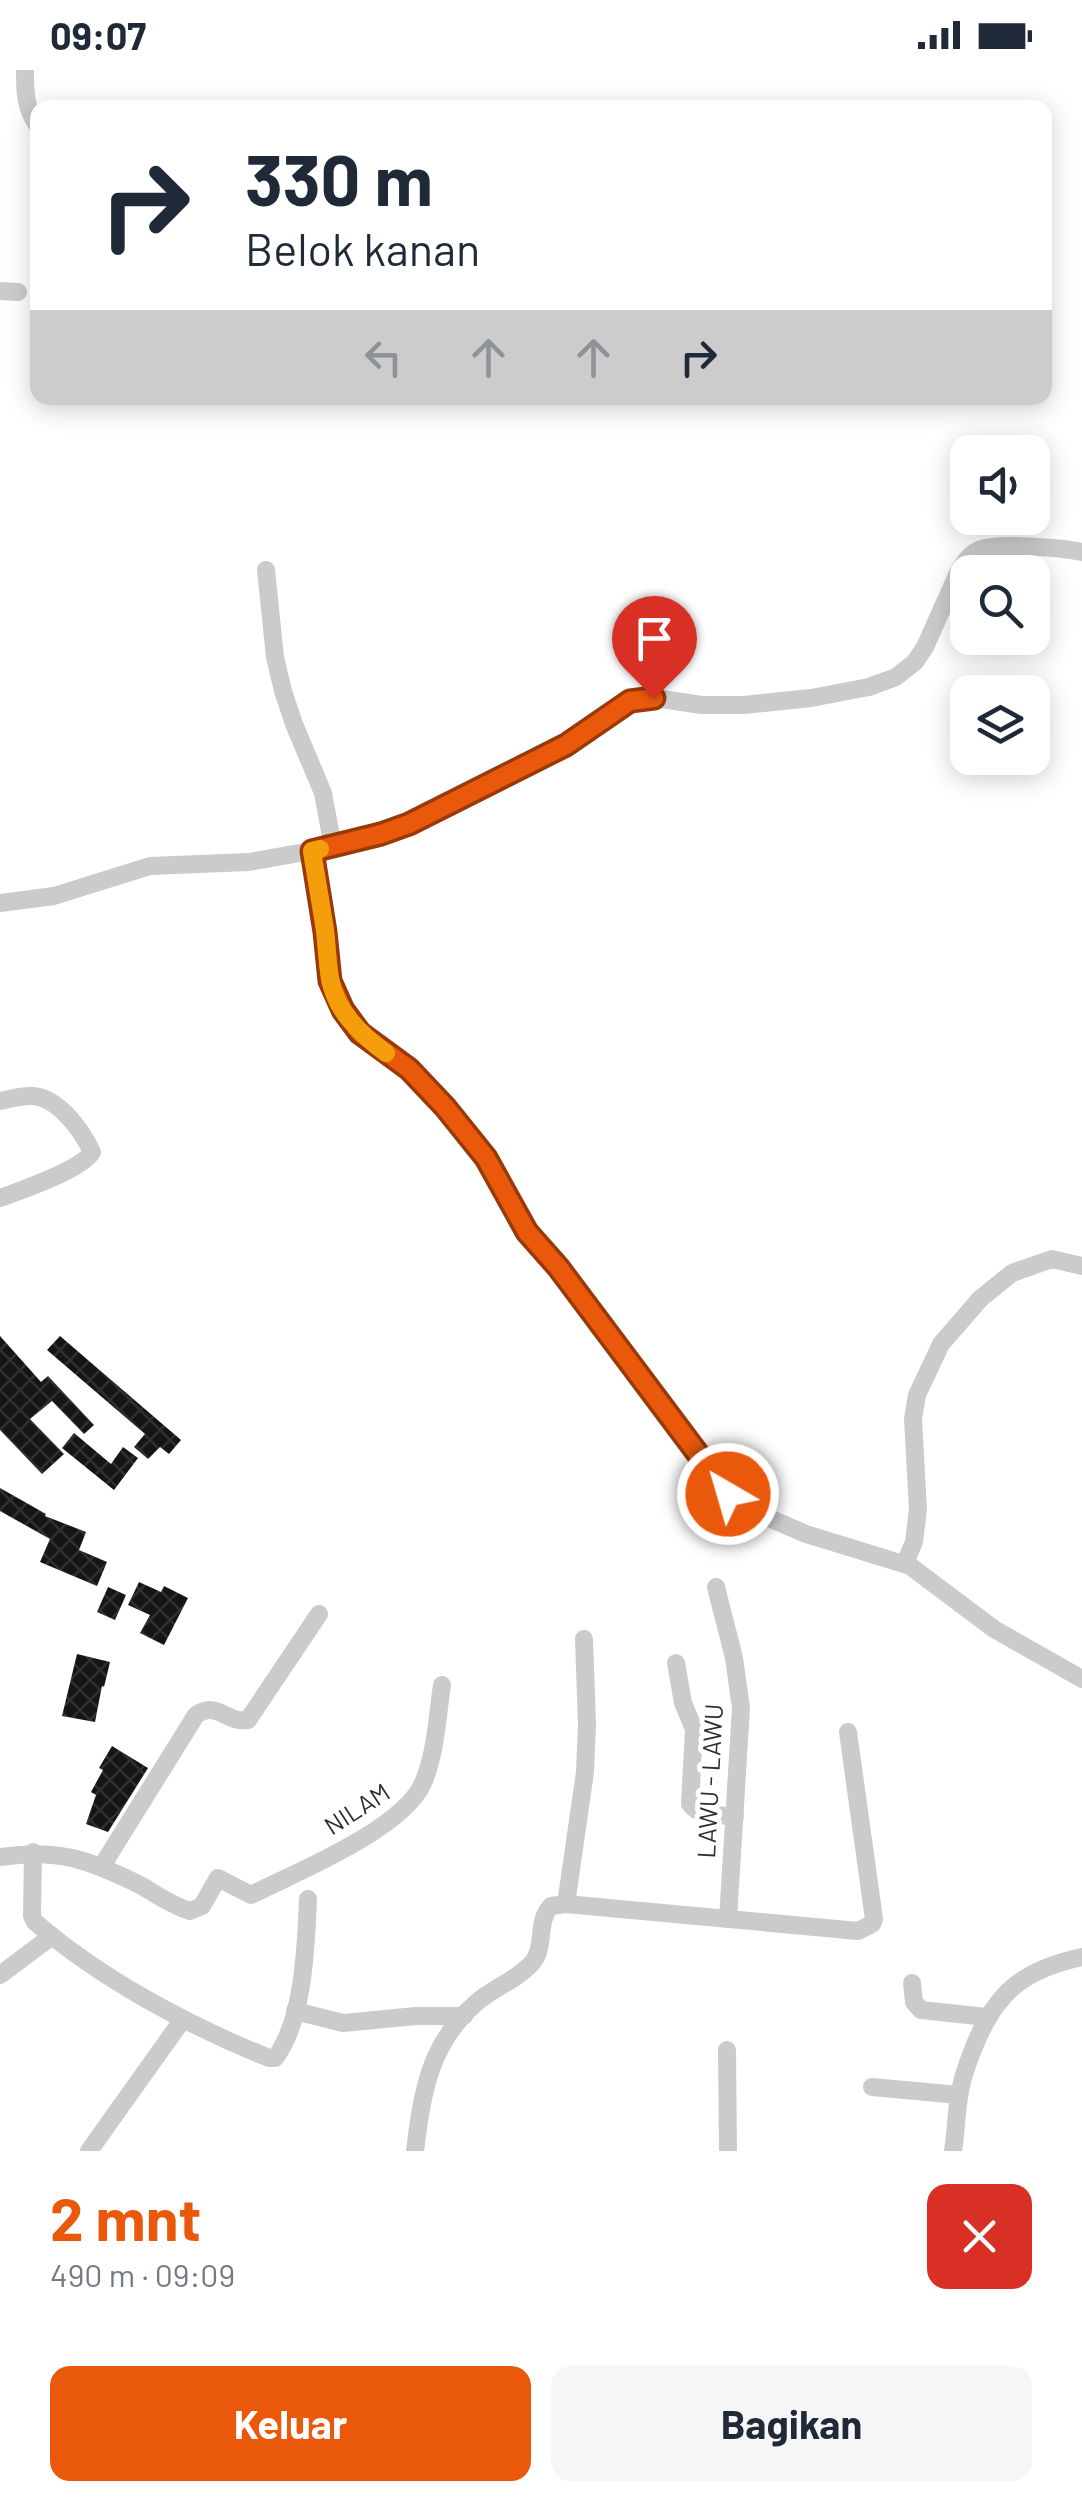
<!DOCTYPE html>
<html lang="id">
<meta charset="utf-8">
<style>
body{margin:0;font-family:Barlow,sans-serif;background:#f6f6f7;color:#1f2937;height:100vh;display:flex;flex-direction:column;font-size:38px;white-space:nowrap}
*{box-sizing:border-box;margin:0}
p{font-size:32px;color:#747a83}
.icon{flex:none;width:55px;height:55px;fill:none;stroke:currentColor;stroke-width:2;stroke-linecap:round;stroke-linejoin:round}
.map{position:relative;height:2081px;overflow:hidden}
.details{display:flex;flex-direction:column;background:#fff;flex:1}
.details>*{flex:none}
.hud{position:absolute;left:30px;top:30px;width:1022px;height:305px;border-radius:20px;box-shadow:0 5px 25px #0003;background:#fff;color:#1f2937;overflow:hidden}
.fabs{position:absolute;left:950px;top:365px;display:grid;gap:20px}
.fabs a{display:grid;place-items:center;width:100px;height:100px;border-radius:20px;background:#fff;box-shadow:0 5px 25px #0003;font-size:50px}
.pin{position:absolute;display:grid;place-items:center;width:85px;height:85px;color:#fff;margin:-102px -42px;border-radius:50% 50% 50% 0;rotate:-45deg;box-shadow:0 0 10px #0007}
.pin .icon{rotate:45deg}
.me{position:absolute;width:110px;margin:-55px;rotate:322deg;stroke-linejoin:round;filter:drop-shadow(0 0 8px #0008)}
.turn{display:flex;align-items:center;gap:35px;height:210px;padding:0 50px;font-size:45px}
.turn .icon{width:130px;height:130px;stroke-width:2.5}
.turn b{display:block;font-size:70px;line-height:85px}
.lanes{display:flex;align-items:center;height:95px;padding:0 50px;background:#0003;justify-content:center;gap:50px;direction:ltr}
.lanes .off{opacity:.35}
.round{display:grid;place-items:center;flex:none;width:105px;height:105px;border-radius:20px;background:#f6f6f7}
.overview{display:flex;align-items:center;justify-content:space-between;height:170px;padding:0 50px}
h1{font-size:60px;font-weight:700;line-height:75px;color:#ea580c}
.primary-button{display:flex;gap:20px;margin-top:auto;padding:20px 50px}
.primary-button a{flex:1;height:115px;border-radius:20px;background:#ea580c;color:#fff;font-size:40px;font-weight:700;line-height:115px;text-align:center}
.primary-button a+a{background:#f6f6f7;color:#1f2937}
.status{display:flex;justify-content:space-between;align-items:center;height:70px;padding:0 50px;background:#fff;direction:ltr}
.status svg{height:28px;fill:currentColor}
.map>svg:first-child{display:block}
.building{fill:url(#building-cross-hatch)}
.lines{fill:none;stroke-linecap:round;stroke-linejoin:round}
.minor{stroke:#cbcbcb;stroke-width:18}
.route-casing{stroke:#983908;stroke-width:25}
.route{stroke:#ea580c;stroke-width:18}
.slow{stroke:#f59e0b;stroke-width:18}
.labels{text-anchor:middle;stroke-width:10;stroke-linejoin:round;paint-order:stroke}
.street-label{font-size:25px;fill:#2e2e2e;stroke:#fff}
</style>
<div class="status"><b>09:07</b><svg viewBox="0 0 49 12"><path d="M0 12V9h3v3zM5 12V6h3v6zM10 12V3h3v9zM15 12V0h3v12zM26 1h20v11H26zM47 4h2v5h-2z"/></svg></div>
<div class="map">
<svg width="1082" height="2081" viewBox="0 0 1082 2081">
<defs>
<pattern id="building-cross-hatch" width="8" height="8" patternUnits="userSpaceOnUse" patternTransform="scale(2.5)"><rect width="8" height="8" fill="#151515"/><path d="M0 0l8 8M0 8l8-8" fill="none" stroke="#2f2f2f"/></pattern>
</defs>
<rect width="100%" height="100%" fill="#fff"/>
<g class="building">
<path d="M0,1266L41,1312L48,1306L94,1355L84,1364L52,1331L30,1349L64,1384L42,1404L0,1360Z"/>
<path d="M60,1266L181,1370L169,1384L160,1377L148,1389L134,1377L145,1364L47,1280Z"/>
<path d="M74,1363L111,1394L123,1377L138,1388L114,1420L62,1378Z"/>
<path d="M0,1418L46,1444L45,1446L86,1462L79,1480L107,1492L97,1516L40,1492L50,1469L0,1441Z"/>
<path d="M139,1512L161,1522L164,1516L188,1528L164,1575L140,1563L150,1545L128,1535Z"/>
<path d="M108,1517L126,1525L115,1550L97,1542Z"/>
<path d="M77,1584L110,1592L104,1617L102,1616L95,1652L62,1646Z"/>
<path d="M112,1676L148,1698L108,1762L86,1754L96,1725L91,1722L103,1700L99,1698Z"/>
</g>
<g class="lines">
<g class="minor">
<path d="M25,0C25,21 25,39 38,56"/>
<path d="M0,221L18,222"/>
<path d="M266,500L275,587L283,621L294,654L323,723L333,777"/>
<path d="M312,781L325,862L330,911L343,939L361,963L409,999L445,1037L485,1088L527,1162L558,1197L728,1424L769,1448L806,1464L910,1496L994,1559L1082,1609"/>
<path d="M0,833L54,826L150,796L249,792L333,777L381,764L409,754L565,675L630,631L654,628L702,635H744L811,628L869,617L896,607L915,592L925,577L958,503C963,494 969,484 979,480C996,472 1063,478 1082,482"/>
<path d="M0,1031C11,1029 22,1025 33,1026C59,1028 82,1061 92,1082C81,1100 22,1120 0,1128"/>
<path d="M905,1493L914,1472L918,1439L913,1349L917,1325L941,1274L980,1229L1012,1203L1052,1189L1082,1196"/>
<path d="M716,1517L734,1588L741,1638L728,1849"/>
<path d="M676,1593L683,1633L694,1659L690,1734C699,1747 720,1745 735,1746"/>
<path d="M33,1782L32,1846L35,1852C101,1909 189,1956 269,1988H275C304,1950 306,1875 308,1829"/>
<path d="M0,1787C59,1778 90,1790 142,1816C157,1825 173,1836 190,1841L202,1836L218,1808L251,1825C297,1802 403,1759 423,1713C436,1683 437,1648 442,1615"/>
<path d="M102,1796L196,1645C217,1630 227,1654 248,1650L319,1544"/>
<path d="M566,1834L585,1702L587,1655L584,1569"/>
<path d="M0,1905L52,1866"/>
<path d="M912,1913L914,1932L921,1940L987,1947"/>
<path d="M295,1941L343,1953L416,1946H464"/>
<path d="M727,1980L728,2081"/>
<path d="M872,2017L959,2025"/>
<path d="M89,2081L183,1949"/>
<path d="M415,2081C422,2024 429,1974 475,1934C492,1918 516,1911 532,1893C546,1877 536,1851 551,1836L566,1834L858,1861L872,1854L874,1849L848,1662"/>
<path d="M953,2081C956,2063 956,2045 959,2027C961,2012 966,1997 972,1982C994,1924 1021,1900 1082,1887"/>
</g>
</g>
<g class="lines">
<g class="route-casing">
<path id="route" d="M654,628L630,631L566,675L409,754L381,764L312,781L325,862L330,911L343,940L360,963L409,999L445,1037L486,1088L527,1162L558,1197L728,1424"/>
</g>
<use href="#route" class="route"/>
<path class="slow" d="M320,779L312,781C316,807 321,833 325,860C327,876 327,892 330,908C335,940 360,964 386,983"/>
</g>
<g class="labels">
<g class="street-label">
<text transform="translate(710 1711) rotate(-87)" y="9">LAWU - LAWU</text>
<text transform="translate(357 1739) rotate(-33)" y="9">NILAM</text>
</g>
</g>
</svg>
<div class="fabs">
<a><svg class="icon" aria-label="sound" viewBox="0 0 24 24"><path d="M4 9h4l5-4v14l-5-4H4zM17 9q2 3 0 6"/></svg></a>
<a><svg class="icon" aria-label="search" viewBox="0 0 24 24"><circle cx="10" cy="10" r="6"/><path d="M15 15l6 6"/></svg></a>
<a><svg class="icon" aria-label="layers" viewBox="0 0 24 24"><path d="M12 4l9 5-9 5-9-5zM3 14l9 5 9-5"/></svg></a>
</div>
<div class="pin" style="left:654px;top:628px;background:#d93025"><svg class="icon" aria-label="arrive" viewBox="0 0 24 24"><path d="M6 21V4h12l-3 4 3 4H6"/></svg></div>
<svg class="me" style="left:728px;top:1424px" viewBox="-20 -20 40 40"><circle r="17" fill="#ea580c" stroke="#fff" stroke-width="3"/><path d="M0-11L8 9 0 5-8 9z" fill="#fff"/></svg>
<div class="hud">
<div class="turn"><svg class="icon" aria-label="right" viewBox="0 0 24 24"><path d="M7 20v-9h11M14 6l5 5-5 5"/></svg><div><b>330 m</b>Belok kanan</div></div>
<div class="lanes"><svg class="icon off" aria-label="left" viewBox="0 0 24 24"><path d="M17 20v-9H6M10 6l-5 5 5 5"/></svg><svg class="icon off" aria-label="ahead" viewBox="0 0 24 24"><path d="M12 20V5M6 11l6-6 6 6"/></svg><svg class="icon off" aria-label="ahead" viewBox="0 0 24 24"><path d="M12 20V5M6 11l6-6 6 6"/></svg><svg class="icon" aria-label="right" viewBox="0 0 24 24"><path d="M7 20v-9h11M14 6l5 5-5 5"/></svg></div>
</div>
</div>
<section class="details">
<div class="overview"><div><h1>2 mnt</h1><p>490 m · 09:09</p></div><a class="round" style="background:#d93025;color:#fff"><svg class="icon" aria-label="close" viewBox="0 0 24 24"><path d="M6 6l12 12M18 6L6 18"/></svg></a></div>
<div class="primary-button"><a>Keluar</a><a>Bagikan</a></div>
</section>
